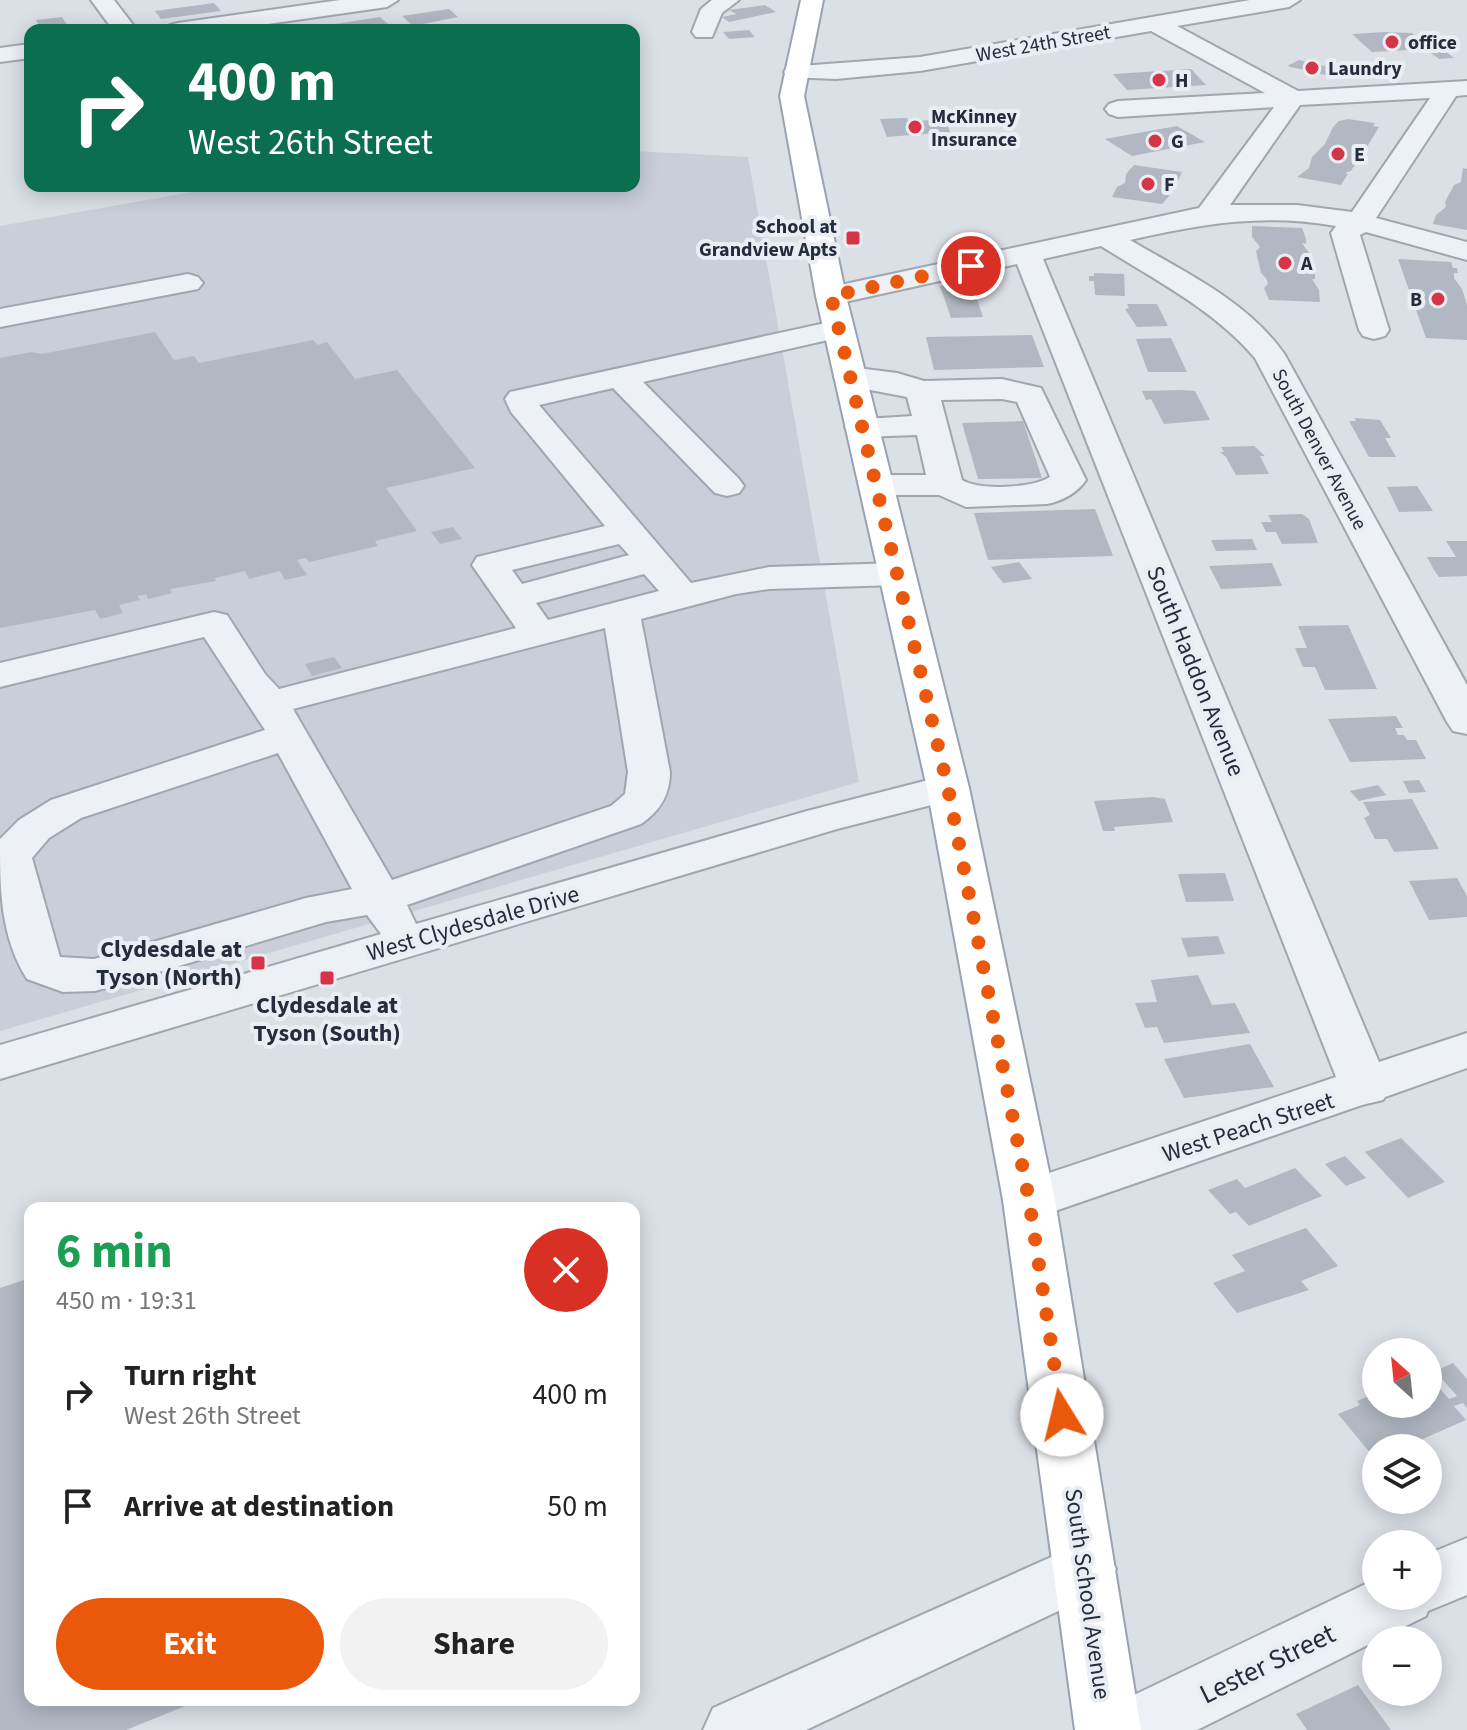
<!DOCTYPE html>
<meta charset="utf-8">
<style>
body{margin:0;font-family:"Source Sans 3",sans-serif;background:#f2f2f2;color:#222;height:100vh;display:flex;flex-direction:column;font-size:30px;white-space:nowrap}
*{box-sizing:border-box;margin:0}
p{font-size:26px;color:#767676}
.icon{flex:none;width:44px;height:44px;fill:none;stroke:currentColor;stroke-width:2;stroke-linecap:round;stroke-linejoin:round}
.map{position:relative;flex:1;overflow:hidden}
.details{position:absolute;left:24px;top:1202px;width:616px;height:504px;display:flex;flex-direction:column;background:#fff;border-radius:16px;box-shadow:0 4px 20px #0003}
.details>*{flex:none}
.top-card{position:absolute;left:24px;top:24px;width:616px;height:168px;border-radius:16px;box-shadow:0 4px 20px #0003;background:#0b6e4f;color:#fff;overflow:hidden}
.needle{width:52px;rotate:333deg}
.fabs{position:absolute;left:1362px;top:1338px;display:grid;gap:16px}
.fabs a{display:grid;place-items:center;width:80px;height:80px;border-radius:50%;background:#fff;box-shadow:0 4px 20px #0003;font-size:40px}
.pin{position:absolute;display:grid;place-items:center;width:68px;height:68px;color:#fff;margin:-34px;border:4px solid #fff;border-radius:50%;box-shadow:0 2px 8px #0007}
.me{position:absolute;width:88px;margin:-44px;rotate:351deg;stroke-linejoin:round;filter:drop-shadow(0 0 6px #0008)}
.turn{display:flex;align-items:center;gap:28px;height:168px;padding:0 32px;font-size:36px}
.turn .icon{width:104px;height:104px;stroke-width:2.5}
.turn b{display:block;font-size:56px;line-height:68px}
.round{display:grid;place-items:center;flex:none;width:84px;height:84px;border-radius:42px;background:#f2f2f2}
.overview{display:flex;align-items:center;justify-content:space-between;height:136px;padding:0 32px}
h1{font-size:48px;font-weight:700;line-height:60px;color:#1e9e55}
.primary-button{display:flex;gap:16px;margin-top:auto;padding:16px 32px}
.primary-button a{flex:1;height:92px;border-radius:48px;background:#ea580c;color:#fff;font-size:32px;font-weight:700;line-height:92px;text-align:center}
.primary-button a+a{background:#f2f2f2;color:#222}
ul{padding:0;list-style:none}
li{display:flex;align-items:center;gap:24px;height:112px;padding:0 32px}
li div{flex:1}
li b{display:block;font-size:30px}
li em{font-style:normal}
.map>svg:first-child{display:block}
.built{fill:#c9ced9}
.building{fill:#b2b8c3}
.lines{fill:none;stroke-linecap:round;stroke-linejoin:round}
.minor-casing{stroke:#a0a6b0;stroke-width:4}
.major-casing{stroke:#99a2b3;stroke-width:4}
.minor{fill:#edf0f5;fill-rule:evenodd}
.major{fill:#fff;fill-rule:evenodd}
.route{stroke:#ea580c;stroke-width:14;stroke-dasharray:0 25.2}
.poi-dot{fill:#d63547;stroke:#eaeef4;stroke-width:3}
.labels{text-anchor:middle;stroke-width:8;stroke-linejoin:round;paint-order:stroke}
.far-poi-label{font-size:20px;font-weight:bold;fill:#242c3d;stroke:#eaeef4;text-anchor:start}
.far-street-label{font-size:20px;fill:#242c3d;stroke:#eaeef4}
.street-label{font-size:24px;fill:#242c3d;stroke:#eaeef4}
.poi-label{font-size:24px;font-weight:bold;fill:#242c3d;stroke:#eaeef4;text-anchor:end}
.near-street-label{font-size:28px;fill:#242c3d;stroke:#eaeef4}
</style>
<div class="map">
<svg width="1467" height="1730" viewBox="0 0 1467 1730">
<rect width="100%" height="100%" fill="#dbdfe6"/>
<path class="built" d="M634,151L748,157L859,782L0,1031V226L226,186H634Z"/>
<g class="building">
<path d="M214,3L221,11L161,19L155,11Z"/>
<path d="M765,5L776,12L729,22L722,17L736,14L729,10Z"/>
<path d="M449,9L458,17L413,26L402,16Z"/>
<path d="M62,17L68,26L77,24L81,30H32L40,27L36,20Z"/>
<path d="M380,17L388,24L367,27L370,30H335L329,25Z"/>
<path d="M749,30L755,37L729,39L723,32Z"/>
<path d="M1385,32L1412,33L1429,49L1372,52L1352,34Z"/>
<path d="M1442,49L1454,58L1439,59L1427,50Z"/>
<path d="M1299,60L1345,71L1334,77L1287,66Z"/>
<path d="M1191,69L1206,85L1127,90L1113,74Z"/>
<path d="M907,118L908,121L946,120L950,132L887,137L880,119Z"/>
<path d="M1348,119L1375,123L1373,126L1379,127L1367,147L1363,146L1361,150H1364L1351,171L1345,173L1348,174L1341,185L1297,177L1309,168L1312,157L1325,144L1333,127L1339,121Z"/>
<path d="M1177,126L1205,142L1132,156L1105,139Z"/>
<path d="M1134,165L1182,172L1178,181L1167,189L1171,190L1170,195L1162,204L1112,197L1117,187L1125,183L1126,174Z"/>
<path d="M1463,168L1467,169V230L1433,224L1436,215L1446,207L1445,202L1454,185L1461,182Z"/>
<path d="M1252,226L1302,228L1306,239V244L1302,243L1309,253L1315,275V279H1312L1319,290L1320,302L1269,300L1264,288L1268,284L1266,278L1261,273L1256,251L1260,247L1252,237Z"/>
<path d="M1398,259L1451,262L1453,268H1457L1458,273H1454V278L1462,289L1467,305V340L1426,338Z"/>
<path d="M1094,273L1124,274L1125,296L1095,295L1094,281H1089V276H1094Z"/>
<path d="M961,285L963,291L974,290L983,317L951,318L940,286Z"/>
<path d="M1127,304H1157L1168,326L1137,327L1125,309L1129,308Z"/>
<path d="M155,332L174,360L194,356L199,363L313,340L317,345L327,342L355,379L397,370L475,468L386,488L417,531L375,541L378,546L309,562L306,558L297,560L307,575L285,580L280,571L249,579L245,571L215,578L216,581L170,589L172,593L148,599L146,594L137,596L140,600L119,605L123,613L100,619L95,610L0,628V358L31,352L42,354Z"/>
<path d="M1032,335L1044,367L934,370L926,337Z"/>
<path d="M1171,338L1187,372H1148L1136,339Z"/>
<path d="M1182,390L1195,391L1210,420L1164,424L1151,399L1146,400L1142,391Z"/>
<path d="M1355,418L1380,420L1391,438H1385L1396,457H1369L1349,421H1356Z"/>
<path d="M1023,421L1042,478L978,479L962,423Z"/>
<path d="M1254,446L1265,456H1260L1269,474L1236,475L1226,457L1220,452H1224L1221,447Z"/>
<path d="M1417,486L1433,511L1399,512L1387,487Z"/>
<path d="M1095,509L1113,556L988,560L974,513Z"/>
<path d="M1302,514L1309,519L1318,543L1282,544L1276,532H1266L1261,522H1272L1268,515Z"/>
<path d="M453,527L462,539L440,544L431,532Z"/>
<path d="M1252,539L1257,550L1216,551L1211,540Z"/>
<path d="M1446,541H1467V576L1439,577L1434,570L1427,557H1456Z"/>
<path d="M1019,562L1032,579L1003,583L991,567Z"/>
<path d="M1272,563L1282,586L1221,589L1209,566Z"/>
<path d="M1348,625L1377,689L1325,690L1315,667H1303L1295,648H1307L1298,626Z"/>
<path d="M334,657L342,668L312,676L305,664Z"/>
<path d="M1396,716L1403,728H1395L1398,735H1404L1407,740H1416L1426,759L1350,762L1328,719Z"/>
<path d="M1419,780L1426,792L1409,793L1403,781Z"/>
<path d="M1378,785L1386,795L1359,801L1350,791Z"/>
<path d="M1153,797L1165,799L1173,822L1114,827L1115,831H1103L1094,801Z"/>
<path d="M1412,799L1439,849L1394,852L1387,839H1375L1364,818L1370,815L1363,802Z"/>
<path d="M1225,873L1234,901L1186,902L1178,874Z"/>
<path d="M1457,878L1467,896V917L1429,920L1409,881Z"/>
<path d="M1218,936L1225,954L1188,957L1181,938Z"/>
<path d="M1198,975L1212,1005L1235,1003L1250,1033L1164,1043L1157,1027L1145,1028L1135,1003L1157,1002L1151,980Z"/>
<path d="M1250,1044L1274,1087L1184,1098L1164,1059Z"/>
<path d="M1401,1138L1445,1182L1408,1198L1365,1152Z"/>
<path d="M1345,1156L1366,1178L1346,1186L1325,1164Z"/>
<path d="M1295,1168L1322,1196L1249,1226L1236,1212L1230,1214L1208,1190L1237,1179L1245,1188Z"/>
<path d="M1306,1228L1338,1266L1301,1281L1309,1290L1237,1313L1213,1283L1245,1271L1232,1255Z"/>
<path d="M30,1278V1700H200L126,1730H0V1288Z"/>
<path d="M1453,1363L1467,1379V1408L1463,1403L1454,1406L1466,1420L1402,1448H1376V1460L1338,1414L1360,1405L1357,1401L1376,1393V1404H1409L1417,1414L1431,1407L1428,1404V1376L1449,1399L1457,1396L1435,1371Z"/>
<path d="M1358,1685L1391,1730H1307L1296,1714Z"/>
</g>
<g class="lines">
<g class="minor-casing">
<g id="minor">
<path d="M91,0H114L137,30H113Z"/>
<path d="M340,0H398L387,7L226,30H166L170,25L178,23Z"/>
<path d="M712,0H739L722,13L712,37H696L692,32L701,9Z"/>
<path d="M1250,0H1300L1289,7L1177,26L1298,91L1467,81V95L1456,96L1376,218L1467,242V260L1366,232L1360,235L1389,330L1385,336L1374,339L1363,336L1359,330L1331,233L1336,226C1263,213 1201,224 1130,240C1184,272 1248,301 1285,355L1467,685V734L1453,731L1447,722L1255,358C1213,309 1155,280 1101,246L1043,259L1379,1062L1467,1033V1068L1385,1097L1383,1100L1362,1105L1029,1220L1010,1214L1003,1200L1010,1186L1336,1077L1017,264L831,305L820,302L816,296L820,290L831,287L1199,208L1274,107L1118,117L1109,114L1105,109L1109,104L1118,101L1265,93L1151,31L920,71L836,79L787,77L784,72L787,67L920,57ZM1430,98L1352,212L1297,205H1230L1300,105Z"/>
<path d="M30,44V58L0,62V48Z"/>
<path d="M188,274L198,277L203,283L198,289L0,327V309Z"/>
<path d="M839,320L850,323L854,329L850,335L643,382L739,479L744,486L739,493L727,496L715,493L613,388L539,405L691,583L769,567L897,563L910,566L915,574L910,582L897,585L769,589L736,594L641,619L670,772C670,795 660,811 641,824L407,905L416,924L807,811L948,775L963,779L969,788L963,797L837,829L0,1079V1045L381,934L367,915L326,922L95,991L63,992L27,979C0,936 0,889 0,839L19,820L51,800L265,730L204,637L0,687V663L214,612L227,615L265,674L279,689L516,628L472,565L477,557L605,526L511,412L505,399L510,392ZM619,544L629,555L522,584L512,570ZM644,574L659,591L548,620L536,603ZM605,628L628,772L625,794L611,806L392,880L293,709ZM278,753L352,889L306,898L94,959L60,957L32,858L49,838L81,818Z"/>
<path d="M850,367L897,373L924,381L1002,379L1041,388L1086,480C1077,493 1062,501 1047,504L966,507L939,495H876L864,492L859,485L864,478L876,475H926L917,435L862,437L850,434L845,427L850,420L912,416L907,397L839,384L834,377L839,370ZM1002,399L1017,402L1050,477C1033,488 980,491 962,480L941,400Z"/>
<path d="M1467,1538V1595L1428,1611L1426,1616L1197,1730H1097L1107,1708L1376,1579V1596H1428V1554Z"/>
<path d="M1085,1542L1107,1550L1116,1569L1107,1588L806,1730H703L713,1708Z"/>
</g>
</g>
<g class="major-casing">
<path id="major" d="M801,0H823L804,96L846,296L969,788L1055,1200L1141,1730H1075L1003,1200L927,788L816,296L780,96Z"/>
</g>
<use href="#minor" class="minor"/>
<use href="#major" class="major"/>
</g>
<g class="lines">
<path class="route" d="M971,266L831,296L948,788L1029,1200L1062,1415"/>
</g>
<g class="poi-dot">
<circle cx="1392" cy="42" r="8"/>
<circle cx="1312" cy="68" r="8"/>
<circle cx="1159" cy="80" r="8"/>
<circle cx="915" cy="127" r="8"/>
<circle cx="1155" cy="141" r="8"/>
<circle cx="1338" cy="154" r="8"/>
<circle cx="1148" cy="184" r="8"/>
<rect x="845" y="230" width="16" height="16" rx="4"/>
<circle cx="1285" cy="263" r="8"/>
<circle cx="1438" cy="299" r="8"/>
<rect x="250" y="955" width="16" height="16" rx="4"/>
<rect x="319" y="970" width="16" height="16" rx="4"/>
</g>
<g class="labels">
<g class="far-poi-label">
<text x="1408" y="49">office</text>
<text x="1328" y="75">Laundry</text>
<text x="1175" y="87">H</text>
<text x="931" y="123">McKinney<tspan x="931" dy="23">Insurance</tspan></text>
<text x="1171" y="148">G</text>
<text x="1354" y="161">E</text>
<text x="1164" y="191">F</text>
<text x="837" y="233" text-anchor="end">School at<tspan x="837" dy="23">Grandview Apts</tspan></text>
<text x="1301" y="270">A</text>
<text x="1422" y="306" text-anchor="end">B</text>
</g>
<g class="far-street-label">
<text transform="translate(1043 43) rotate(-10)" y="7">West 24th Street</text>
<text transform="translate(1320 449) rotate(62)" y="7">South Denver Avenue</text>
</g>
<g class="street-label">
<text transform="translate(1196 671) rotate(68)" y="8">South Haddon Avenue</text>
<text transform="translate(473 923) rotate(-16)" y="8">West Clydesdale Drive</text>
<text transform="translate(1248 1127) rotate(-18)" y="8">West Peach Street</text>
<text transform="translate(1088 1594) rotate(82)" y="8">South School Avenue</text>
</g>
<g class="poi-label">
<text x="242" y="957">Clydesdale at<tspan x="242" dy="28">Tyson (North)</tspan></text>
<text x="327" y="1013" text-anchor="middle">Clydesdale at<tspan x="327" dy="28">Tyson (South)</tspan></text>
</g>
<g class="near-street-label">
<text transform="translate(1267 1663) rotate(-26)" y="10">Lester Street</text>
</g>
</g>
</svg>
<div class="fabs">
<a><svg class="needle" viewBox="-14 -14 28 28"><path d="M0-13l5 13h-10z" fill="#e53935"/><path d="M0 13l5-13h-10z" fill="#767676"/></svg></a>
<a><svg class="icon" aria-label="layers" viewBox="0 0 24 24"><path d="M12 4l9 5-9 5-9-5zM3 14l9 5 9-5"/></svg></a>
<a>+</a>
<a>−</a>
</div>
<div class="pin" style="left:971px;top:266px;background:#d93025"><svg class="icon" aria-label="arrive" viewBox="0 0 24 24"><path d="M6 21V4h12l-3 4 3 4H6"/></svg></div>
<svg class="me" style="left:1062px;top:1415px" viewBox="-20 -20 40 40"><circle r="19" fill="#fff"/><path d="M0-13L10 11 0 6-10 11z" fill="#ea580c"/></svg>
<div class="top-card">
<div class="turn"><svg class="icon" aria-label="right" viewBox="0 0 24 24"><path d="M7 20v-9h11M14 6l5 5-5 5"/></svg><div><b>400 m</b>West 26th Street</div></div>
</div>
<section class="details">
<div class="overview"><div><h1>6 min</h1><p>450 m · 19:31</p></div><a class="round" style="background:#d93025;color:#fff"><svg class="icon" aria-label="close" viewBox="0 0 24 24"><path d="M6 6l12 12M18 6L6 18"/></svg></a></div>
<ul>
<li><svg class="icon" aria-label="right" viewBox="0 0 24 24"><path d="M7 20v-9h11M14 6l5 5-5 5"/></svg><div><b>Turn right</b><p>West 26th Street</p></div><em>400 m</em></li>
<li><svg class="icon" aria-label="arrive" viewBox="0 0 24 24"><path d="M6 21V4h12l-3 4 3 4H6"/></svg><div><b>Arrive at destination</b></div><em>50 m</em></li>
</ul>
<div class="primary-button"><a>Exit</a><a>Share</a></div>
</section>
</div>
